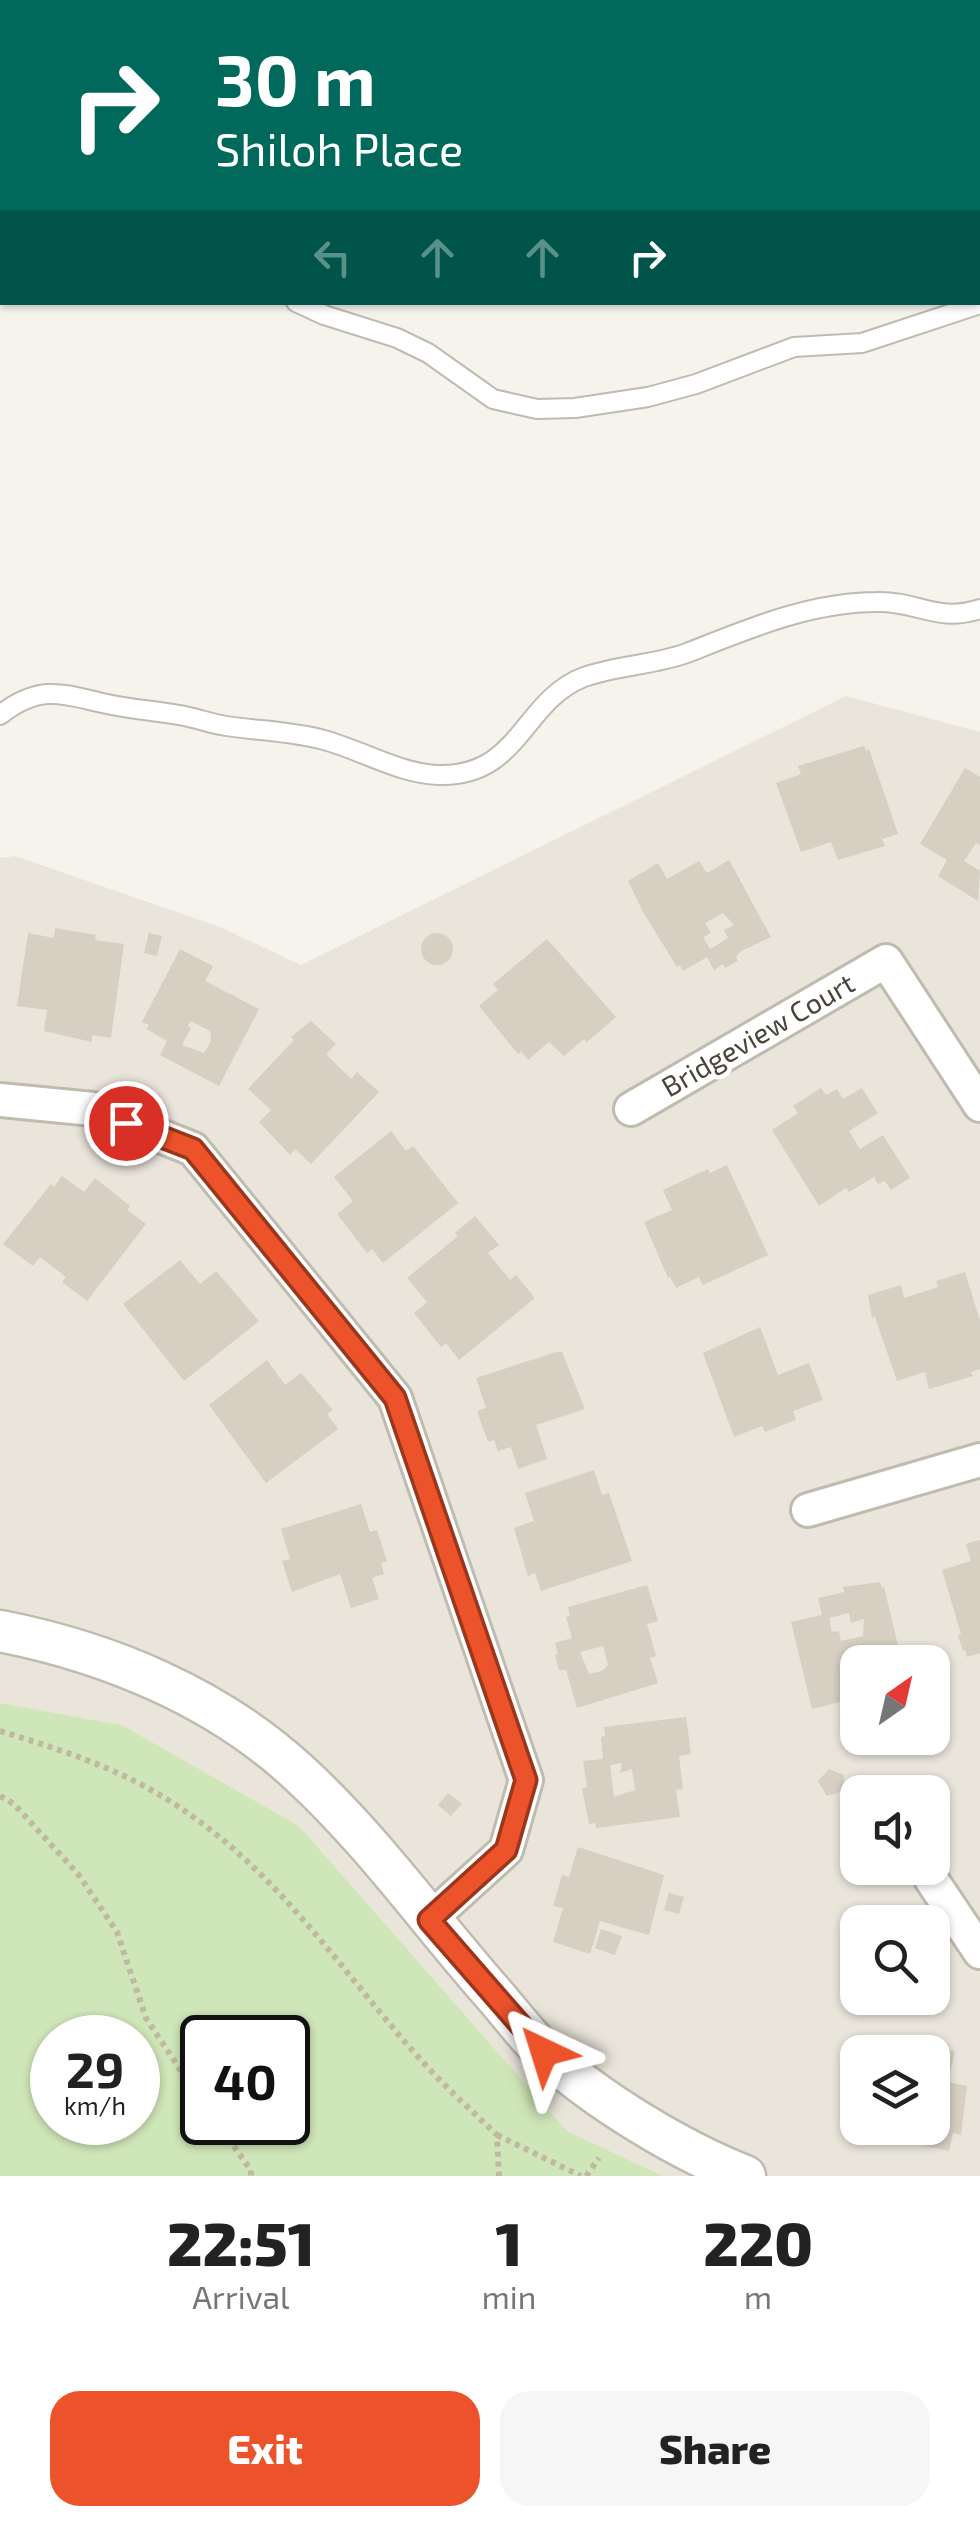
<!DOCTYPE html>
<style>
body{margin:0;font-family:"Exo 2",sans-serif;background:#f6f6f6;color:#222;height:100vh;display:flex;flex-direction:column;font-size:38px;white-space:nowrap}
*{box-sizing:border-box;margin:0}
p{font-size:32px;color:#767676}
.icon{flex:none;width:55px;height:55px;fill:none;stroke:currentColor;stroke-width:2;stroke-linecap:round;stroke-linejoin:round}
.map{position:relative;height:2176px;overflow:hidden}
.panel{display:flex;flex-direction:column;background:#fff;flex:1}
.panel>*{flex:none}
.top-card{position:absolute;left:0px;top:0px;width:980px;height:305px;box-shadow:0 2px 8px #0004;background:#00695c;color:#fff;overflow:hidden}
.needle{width:65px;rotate:34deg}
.buttons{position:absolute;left:840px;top:1645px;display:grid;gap:20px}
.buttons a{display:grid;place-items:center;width:110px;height:110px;border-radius:20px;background:#fff;box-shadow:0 2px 8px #0004;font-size:50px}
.speed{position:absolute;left:30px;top:2015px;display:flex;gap:20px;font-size:50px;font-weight:700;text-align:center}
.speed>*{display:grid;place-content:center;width:130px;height:130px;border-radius:50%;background:#fff;box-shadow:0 2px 8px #0004;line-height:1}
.speed small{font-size:25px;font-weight:400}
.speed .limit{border:5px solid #111;border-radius:15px;background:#fff;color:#111}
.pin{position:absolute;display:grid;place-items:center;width:85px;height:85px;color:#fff;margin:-42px;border:5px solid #fff;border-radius:50%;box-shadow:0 2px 10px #0007}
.me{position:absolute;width:110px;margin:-55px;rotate:319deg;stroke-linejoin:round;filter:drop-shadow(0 0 8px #0008)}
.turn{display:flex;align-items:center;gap:35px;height:210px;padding:0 50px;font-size:45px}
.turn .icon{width:130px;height:130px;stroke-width:2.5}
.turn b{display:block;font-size:70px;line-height:85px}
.lanes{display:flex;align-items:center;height:95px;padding:0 50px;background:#0003;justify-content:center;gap:50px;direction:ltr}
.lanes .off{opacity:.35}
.eta{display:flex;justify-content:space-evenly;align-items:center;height:170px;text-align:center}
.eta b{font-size:60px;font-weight:800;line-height:70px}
.primary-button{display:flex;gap:20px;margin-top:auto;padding:20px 50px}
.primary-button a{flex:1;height:115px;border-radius:30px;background:#ed532b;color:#fff;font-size:40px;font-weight:800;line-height:115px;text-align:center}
.primary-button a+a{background:#f6f6f6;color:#222}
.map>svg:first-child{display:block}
.residential{fill:#e9e5da;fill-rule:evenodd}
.green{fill:#cfe6b8;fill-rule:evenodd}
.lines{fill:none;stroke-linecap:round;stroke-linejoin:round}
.stream{stroke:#adcfed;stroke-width:10}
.building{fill:#d6cfc2;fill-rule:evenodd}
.service-casing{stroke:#c0bbaf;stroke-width:22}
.minor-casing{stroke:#c0bbaf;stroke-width:38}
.tertiary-casing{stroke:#c0bbaf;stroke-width:45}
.path{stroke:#c1b8a1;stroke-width:6;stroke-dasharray:5 5;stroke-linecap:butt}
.service{stroke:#fff;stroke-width:18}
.minor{stroke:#fff;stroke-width:32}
.tertiary{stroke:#fff;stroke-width:40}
.route-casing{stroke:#9a361c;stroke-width:25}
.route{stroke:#ed532b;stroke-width:18}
.labels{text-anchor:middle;stroke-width:9;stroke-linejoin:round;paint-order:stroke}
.street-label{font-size:28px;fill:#49443a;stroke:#fff}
</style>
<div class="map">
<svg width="980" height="2176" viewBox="0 0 980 2176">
<rect width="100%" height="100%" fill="#f5f3ec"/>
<path class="residential" d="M846,696L980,732V2176H663L567,2131L299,1826L122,1725L0,1703V858L15,856L220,927L301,965ZM858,1662H932V1738H858ZM858,1792H932V1868H858ZM858,1922H932V1998H858ZM858,2052H932V2128H858Z"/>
<g class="green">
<path d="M0,0H475L2,2V43Z"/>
<path d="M0,1703L122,1725L299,1826L567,2131L663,2176H0ZM52,2038H138V2122H52ZM202,2038H288V2122H202Z"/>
</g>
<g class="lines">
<g class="stream">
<path d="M789,2L809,0"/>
<path d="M0,253L2,251"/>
</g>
</g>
<g class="building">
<path d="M864,746L866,751L869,749L898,834L882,839L885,846L838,860L831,842L801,852L776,783L801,774L798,766Z"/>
<path d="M965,768L980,777V845L976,843L964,861L980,871L978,901L938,876L947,860L920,844Z"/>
<path d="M729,860L771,937L741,951L736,957L738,961L725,968L723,964L714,970L707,957L683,971L680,965L677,967L643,912L628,881L658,863L667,879L699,861L707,873ZM723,913L734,925L724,930L728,938L710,949L703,937L711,933L705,923Z"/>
<path d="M55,928L96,935L95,940L124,944L111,1038L92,1035V1042L44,1031L47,1010L17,1006L28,933L54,938Z"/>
<path d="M149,933L162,936L157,956L144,953Z"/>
<circle cx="437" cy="949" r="16"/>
<path d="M547,939L616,1017L587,1042L584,1039L564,1056L549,1042L528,1060L521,1051L518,1054L479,1006L498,990L493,984Z"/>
<path d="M180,949L213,966L205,981L259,1009L219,1086L160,1055L167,1041L146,1029L149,1025L142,1022ZM191,1021L210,1031L211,1041L204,1053L182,1045L191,1028L188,1026Z"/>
<path d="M311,1021L336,1044L326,1054L351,1079L357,1072L379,1092L311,1164L295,1149L290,1155L259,1122L271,1110L248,1089L294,1040L291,1037Z"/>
<path d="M821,1088L826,1095L837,1089L843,1099L862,1088L878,1113L849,1131L860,1149L883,1135L910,1178L891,1190L885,1181L878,1184L874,1177L849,1192L846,1188L819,1206L772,1130L798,1113L793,1106Z"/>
<path d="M391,1131L406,1151L413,1146L458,1203L383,1263L372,1249L367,1253L337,1214L353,1201L334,1177Z"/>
<path d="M727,1165L768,1255L703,1285L699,1277L676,1288L670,1277L668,1278L644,1222L672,1210L663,1190L708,1169L710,1173Z"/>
<path d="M62,1176L84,1192L95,1178L130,1206L127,1210L146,1224L87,1301L62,1282L66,1277L40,1257L33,1266L3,1244L51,1184L54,1187Z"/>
<path d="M475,1216L499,1245L488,1253L510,1280L516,1275L535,1298L459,1360L446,1343L441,1347L414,1313L427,1302L407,1278L458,1236L455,1233Z"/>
<path d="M180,1260L200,1284L216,1271L259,1321L184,1381L123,1304Z"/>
<path d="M965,1272L980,1321V1369L971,1372L973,1376L929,1389L925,1372L897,1381L875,1317L872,1318L868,1295L901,1285L904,1298L938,1287L936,1281Z"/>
<path d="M760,1327L778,1375L809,1363L823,1400L793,1411L796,1420L765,1432L762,1426L734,1437L703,1353Z"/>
<path d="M556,1352H562L585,1409L536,1425L547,1459L518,1469L511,1447L498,1451L494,1440L488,1442L477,1411L486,1408L476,1378Z"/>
<path d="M267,1360L285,1385L301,1373L333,1410L327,1414L338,1429L266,1483L209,1405Z"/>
<path d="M594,1470L602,1495L609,1493L632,1561L541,1591L535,1573L528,1576L514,1528L534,1521L525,1493Z"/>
<path d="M361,1504L370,1532L377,1530L387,1561L381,1563L384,1574L372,1578L379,1599L351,1608L340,1574L292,1592L282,1561L290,1559L281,1529Z"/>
<path d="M980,1540V1653L967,1657L965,1650L963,1651L958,1635L961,1634L942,1570L971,1561L966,1544Z"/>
<path d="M880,1582L882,1588L884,1587L902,1662H858V1687L846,1689L848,1700L812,1709L791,1622L822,1615L818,1598L844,1592L843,1587ZM849,1613L851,1623L864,1619L863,1636L841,1641L839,1631L832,1632L829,1618Z"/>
<path d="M647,1585L658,1621L647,1624L656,1656L650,1658L658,1683L577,1708L566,1670H559L555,1655L558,1654L555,1643L572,1638L566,1617L570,1616L568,1607ZM603,1646L608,1665L602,1671L589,1674L580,1652Z"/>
<path d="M686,1717L691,1754L679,1756L683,1789L676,1790L680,1817L596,1828L595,1823L589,1824L582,1788L587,1787L583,1761L603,1759L601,1737L605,1736L604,1727ZM622,1763L620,1773L632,1769L635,1790L614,1797L610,1765Z"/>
<path d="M829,1769L844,1775L843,1791L827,1796L818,1781Z"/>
<path d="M448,1793L462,1804L451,1816L438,1805Z"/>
<path d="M578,1847L664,1875L649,1935L600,1921L590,1954L553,1942L563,1908L553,1906L562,1875L569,1877Z"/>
<path d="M669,1893L684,1897L679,1914L664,1910Z"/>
<path d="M601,1929L622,1936L615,1955L595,1948Z"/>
<path d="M884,2036L955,2051L948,2082L967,2086L961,2135L953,2133L949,2151L862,2132L863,2128H932V2052H880Z"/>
</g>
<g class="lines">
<g class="service-casing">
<g id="service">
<path d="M0,92H2"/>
<path d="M296,302L324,315L397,338L428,353L493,399L537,409L575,408L648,397L696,384L794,347L862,343L980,304"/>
<path d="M0,715C14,704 29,695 48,694C69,693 86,700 107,704C134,710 162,711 189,717C202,720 214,724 226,726C259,731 291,731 324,740C361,750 400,774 439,775C520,777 522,701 584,677C618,665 654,665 687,653C748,629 810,602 877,602C918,601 937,623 980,609"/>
</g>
</g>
<g class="minor-casing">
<g id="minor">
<path d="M0,1100L93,1109L193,1149L395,1398L526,1780L506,1850L429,1920"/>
<path d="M631,1109L886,961L980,1105"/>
<path d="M808,1510L980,1460"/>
<path d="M931,1879L980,1952"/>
</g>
</g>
<g class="tertiary-casing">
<path id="tertiary" d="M0,1631C108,1652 217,1697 299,1773C370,1838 427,1918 490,1990C508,2010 525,2034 545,2053C598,2101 679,2150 745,2176"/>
</g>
<g class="path">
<path d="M0,1731C58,1749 116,1767 168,1800C277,1868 338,1968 421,2060C444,2086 471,2110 497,2135L499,2176"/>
<path d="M0,1796L14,1804L78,1874L117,1932L146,2018L202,2103"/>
<path d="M216,2122L251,2170V2176"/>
<path d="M497,2135L581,2176"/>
<path d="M586,2176L599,2158"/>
</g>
<use href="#service" class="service"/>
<use href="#minor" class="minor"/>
<use href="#tertiary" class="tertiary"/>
</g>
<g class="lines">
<g class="route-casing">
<path id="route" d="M126,1123L193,1149L395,1398L526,1780L506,1850L429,1920L544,2052"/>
</g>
<use href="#route" class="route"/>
</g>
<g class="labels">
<g class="street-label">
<text transform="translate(758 1035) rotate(-30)" y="10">Bridgeview Court</text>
</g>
</g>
</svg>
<div class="buttons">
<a><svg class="needle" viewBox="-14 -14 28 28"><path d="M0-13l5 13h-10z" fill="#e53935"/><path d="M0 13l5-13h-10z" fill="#767676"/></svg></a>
<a><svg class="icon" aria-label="sound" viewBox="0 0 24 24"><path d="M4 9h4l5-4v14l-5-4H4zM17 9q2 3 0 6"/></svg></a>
<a><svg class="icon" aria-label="search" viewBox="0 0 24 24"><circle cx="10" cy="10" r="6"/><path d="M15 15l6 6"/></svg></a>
<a><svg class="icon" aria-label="layers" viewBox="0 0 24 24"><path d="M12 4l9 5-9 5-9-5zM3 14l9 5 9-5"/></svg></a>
</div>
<div class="speed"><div>29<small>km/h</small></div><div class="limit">40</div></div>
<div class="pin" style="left:126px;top:1123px;background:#d93025"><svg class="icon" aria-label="arrive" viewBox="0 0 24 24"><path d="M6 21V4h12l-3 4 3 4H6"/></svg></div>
<svg class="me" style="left:544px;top:2052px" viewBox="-20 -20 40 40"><path d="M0-17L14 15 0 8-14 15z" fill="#ed532b" stroke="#fff" stroke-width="4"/></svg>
<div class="top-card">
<div class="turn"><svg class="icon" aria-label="right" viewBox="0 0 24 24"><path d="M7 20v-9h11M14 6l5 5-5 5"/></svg><div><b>30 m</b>Shiloh Place</div></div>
<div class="lanes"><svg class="icon off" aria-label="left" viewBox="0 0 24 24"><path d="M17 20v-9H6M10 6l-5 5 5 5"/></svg><svg class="icon off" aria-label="ahead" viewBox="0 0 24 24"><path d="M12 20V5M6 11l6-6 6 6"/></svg><svg class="icon off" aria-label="ahead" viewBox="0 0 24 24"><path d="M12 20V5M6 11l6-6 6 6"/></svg><svg class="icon" aria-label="right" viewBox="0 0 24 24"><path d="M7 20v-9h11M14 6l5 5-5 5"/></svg></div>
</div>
</div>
<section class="panel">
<div class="eta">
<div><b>22:51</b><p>Arrival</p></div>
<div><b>1</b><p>min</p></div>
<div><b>220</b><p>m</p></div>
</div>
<div class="primary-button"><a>Exit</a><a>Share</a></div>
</section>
